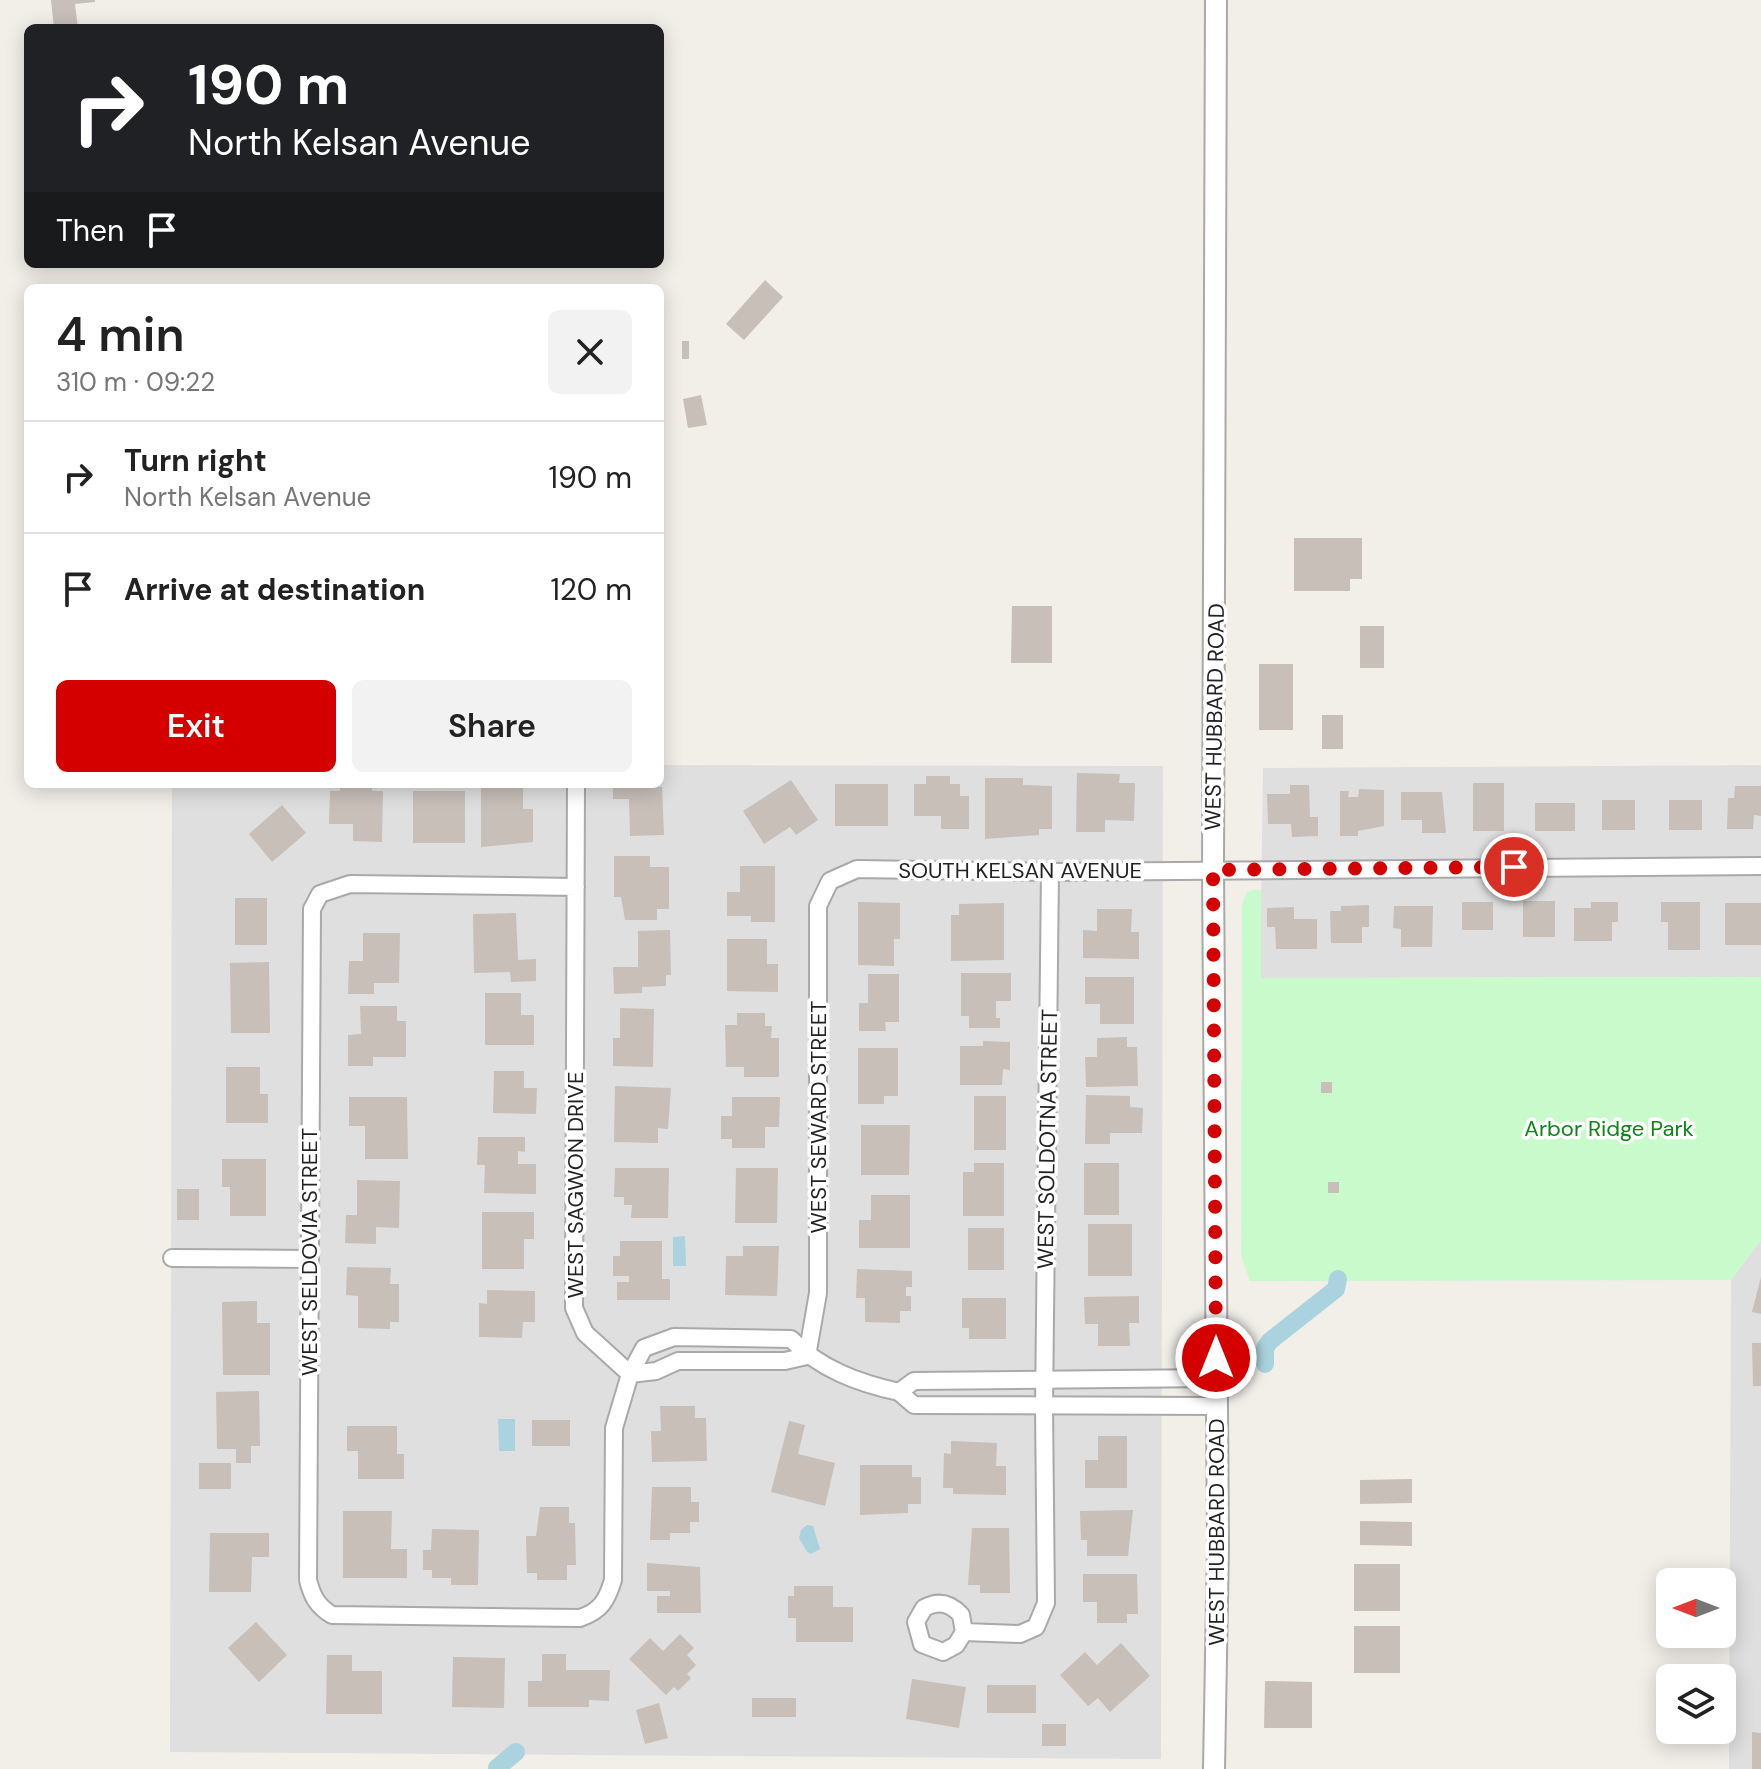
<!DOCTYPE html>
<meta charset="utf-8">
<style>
body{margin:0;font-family:"DM Sans",sans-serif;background:#f2f2f2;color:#222;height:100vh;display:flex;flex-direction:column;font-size:30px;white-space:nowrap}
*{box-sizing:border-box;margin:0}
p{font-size:26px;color:#767676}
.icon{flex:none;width:44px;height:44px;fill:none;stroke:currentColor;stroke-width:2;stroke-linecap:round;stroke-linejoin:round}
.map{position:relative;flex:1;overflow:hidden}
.drawer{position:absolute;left:24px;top:284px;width:640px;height:504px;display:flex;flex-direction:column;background:#fff;border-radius:12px;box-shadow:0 4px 20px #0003}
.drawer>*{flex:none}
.banner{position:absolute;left:24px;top:24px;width:640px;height:244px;border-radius:12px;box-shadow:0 4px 20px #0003;background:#202124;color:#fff;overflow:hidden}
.needle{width:52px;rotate:270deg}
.buttons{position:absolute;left:1656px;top:1568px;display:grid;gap:16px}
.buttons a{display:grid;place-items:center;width:80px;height:80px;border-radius:12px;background:#fff;box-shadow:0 4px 20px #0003;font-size:40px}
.pin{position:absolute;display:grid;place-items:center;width:68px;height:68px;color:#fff;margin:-34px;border:4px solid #fff;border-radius:50%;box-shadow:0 2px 8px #0007}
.me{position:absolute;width:88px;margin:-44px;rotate:0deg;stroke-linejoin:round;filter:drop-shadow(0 0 6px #0008)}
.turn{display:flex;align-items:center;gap:28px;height:168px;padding:0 32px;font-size:36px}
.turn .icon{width:104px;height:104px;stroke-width:2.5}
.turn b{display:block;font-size:56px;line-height:68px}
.then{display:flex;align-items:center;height:76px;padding:0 32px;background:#0003;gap:16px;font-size:30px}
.round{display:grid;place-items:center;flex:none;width:84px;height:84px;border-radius:12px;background:#f2f2f2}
.overview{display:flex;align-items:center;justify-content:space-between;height:136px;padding:0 32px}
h1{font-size:48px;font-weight:600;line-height:60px}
.action{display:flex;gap:16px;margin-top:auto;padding:16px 32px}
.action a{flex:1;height:92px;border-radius:12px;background:#d40000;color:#fff;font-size:32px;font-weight:600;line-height:92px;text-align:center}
.action a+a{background:#f2f2f2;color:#222}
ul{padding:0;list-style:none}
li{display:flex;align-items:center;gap:24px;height:112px;padding:0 32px;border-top:2px solid #e0e0e0}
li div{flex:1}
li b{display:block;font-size:30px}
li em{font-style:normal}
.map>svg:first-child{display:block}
.residential{fill:#e0dfdf}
.park{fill:#c8facc}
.water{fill:#aad3df}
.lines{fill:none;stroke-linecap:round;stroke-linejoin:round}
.canal{stroke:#aad3df;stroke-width:18}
.building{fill:#c7bfb8}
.minor-casing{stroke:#a9a9a9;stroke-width:20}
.tertiary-casing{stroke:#a9a9a9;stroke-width:24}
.minor{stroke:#fff;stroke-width:16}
.tertiary{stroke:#fff;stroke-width:20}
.route{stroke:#d40000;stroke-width:14;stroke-dasharray:0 25.2}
.labels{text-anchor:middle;stroke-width:7;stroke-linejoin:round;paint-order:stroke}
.street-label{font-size:22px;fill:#222;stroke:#fff}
.park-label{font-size:22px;fill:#0c8416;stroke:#fff}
</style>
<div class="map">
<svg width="1761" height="1769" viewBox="0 0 1761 1769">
<rect width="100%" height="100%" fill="#f2efe9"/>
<g class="residential">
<path d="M660,765L1163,766L1161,1759L170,1752L172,784H660Z"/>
<path d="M1761,765V977L1260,978L1263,768Z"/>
<path d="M1761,1240V1769H1729L1731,1280Z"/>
</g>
<path class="park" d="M1253,890H1261V978L1761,977V1240L1731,1280L1250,1281L1241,1255L1242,904L1247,892Z"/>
<g class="water">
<path d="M685,1236L686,1266H673V1237Z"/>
<path d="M498,1419H515V1451H499Z"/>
<path d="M807,1525L813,1526L820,1549L811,1554L807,1552L799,1538L801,1530Z"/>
</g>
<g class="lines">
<g class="canal">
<path d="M1265,1364V1348L1270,1341L1336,1289L1338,1279"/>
<path d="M497,1768L516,1752"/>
</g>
</g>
<g class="building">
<path d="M51,0H95V2L75,4L78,28H54Z"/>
<path d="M765,280L783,297L744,340L726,324Z"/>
<rect x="682" y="341" width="7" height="18"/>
<path d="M701,395L707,425L688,428L683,399Z"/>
<path d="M1294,538H1362V579H1350V591H1294Z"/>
<path d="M1012,606H1052V663H1011Z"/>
<rect x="1360" y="626" width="24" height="42"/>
<rect x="1259" y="664" width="34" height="66"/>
<rect x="1322" y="715" width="21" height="34"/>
<path d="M1077,773L1120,774L1119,783H1135L1134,821L1105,820V832H1076Z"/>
<path d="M926,776H950V784H960V796H969V829H941V816H914V784H926Z"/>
<path d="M985,778H1023V785L1052,786V829H1039V835L985,839Z"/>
<path d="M791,780L818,820L796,835L790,827L764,844L743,811Z"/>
<rect x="1473" y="783" width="31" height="48"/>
<path d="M340,784H372V791H383L382,842L353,841V824H329L330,791H340Z"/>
<path d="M613,784L662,787L664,835L630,836L629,799H613Z"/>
<rect x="835" y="784" width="53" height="42"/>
<path d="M1290,785H1309L1310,817H1318V836L1292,837L1291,824H1268L1267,794H1290Z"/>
<path d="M1735,786H1761V816L1754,815L1753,829H1727L1728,798H1734Z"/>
<path d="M481,788H523V809H533V842L481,847Z"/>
<path d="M1359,789L1384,790V826L1358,831V836H1340V791H1349L1348,797H1358Z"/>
<rect x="413" y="791" width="52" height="52"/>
<path d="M1401,792H1442L1446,833H1422V820H1401Z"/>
<rect x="1602" y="800" width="33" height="30"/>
<rect x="1669" y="800" width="33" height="30"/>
<rect x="1535" y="803" width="40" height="28"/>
<path d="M282,805L306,833L272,862L249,834Z"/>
<path d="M614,856H650V867H669V909H657V920H625L621,897H614Z"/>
<path d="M740,866H775V922H751V916H727V892H740Z"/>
<rect x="235" y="898" width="32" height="47"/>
<rect x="1523" y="901" width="32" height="36"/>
<path d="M858,902L900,903V939H894V966L858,965Z"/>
<rect x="1462" y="902" width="31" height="28"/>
<path d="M1591,902H1618V922H1612V941H1574V908H1591Z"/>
<path d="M1661,902H1700V950H1668V922H1661Z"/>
<path d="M1004,903V960L951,961V915H959V904Z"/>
<rect x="1725" y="903" width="36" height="42"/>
<path d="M1369,905V927H1362V943H1331L1330,911H1341V906Z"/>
<path d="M1394,906H1433L1432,947H1401V929L1393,928Z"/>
<path d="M1294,907V919H1317V949H1276L1275,927H1267V908Z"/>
<path d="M1097,909H1132L1131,932H1139V959L1083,958V930L1097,931Z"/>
<path d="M516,913L518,960L536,959V981L511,982L510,972L474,973L473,914Z"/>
<path d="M670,930L671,975H666V986L642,987V993L614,994L613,967H638V931Z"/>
<path d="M363,933H400L399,983H374V994H348L349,961H363Z"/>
<path d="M727,939H767V964H778V992L727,991Z"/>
<path d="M269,962L270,1033H231L230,963Z"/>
<path d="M961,973H1011V1001H996V1018H1000V1028H969V1016H961Z"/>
<path d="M868,974H899V1022H885L886,1031H859V1003H868Z"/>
<path d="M1085,977H1134V1024H1100V1004H1085Z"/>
<path d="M485,993H521V1015H534V1045H485Z"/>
<path d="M360,1006H397V1021H406V1057H373V1066H348V1035L361,1034Z"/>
<path d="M620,1008L654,1009L653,1067L613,1066V1038H620Z"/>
<path d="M737,1013H765V1026H772L771,1038H779V1077H744V1067H726L725,1025H737Z"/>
<path d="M1127,1037V1047H1137L1138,1086L1086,1087L1085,1057H1097V1038Z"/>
<path d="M983,1041L1010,1042V1070L1003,1069L1002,1085H960V1046H983Z"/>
<path d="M858,1048H898V1096H884V1104H858Z"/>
<path d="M226,1067H260V1094H268V1123H226Z"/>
<path d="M494,1071H524V1088H537L536,1114L493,1113Z"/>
<rect x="1321" y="1082" width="11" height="11"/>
<path d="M615,1086L671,1088L668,1129L658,1128V1143L614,1142Z"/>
<path d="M1086,1095L1130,1096V1107L1143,1108L1142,1133H1110V1144H1085Z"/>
<rect x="974" y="1096" width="32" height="54"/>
<path d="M349,1097H407L408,1159H365V1126H349Z"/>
<path d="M732,1097H780L779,1127H765V1148H732V1139H721V1116H732Z"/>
<path d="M861,1125H910L909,1175H861Z"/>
<path d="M478,1137H525V1152L518,1151V1164H536V1194L484,1193L485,1165H477Z"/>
<path d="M222,1159H266V1216H230V1187H222Z"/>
<path d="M974,1163H1004V1216H963V1172H974Z"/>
<rect x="1084" y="1163" width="35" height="52"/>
<path d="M615,1168H669L668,1218H631L632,1205H624V1197H614Z"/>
<path d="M736,1168H778L777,1223H735Z"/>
<path d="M357,1180L400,1181L399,1228L376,1227V1244L345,1243L346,1215H357Z"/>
<rect x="1328" y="1182" width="11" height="11"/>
<rect x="177" y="1189" width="22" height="31"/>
<path d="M871,1195H910V1248H859V1220H871Z"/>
<path d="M482,1212H534V1239H524V1269H482Z"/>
<rect x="1088" y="1224" width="44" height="52"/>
<rect x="968" y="1228" width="36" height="42"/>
<path d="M620,1241H662V1279H670V1300H617V1282H629V1276H613V1256H620Z"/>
<path d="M743,1246H779L777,1296L725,1295L726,1256H743Z"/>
<path d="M347,1267L391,1268L390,1284H399V1322H390V1329L358,1328V1296L346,1295Z"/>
<path d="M857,1269L912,1271V1287H906V1296H911V1311H900V1323L865,1322V1298H856Z"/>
<path d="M1761,1277V1314L1752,1312Z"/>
<path d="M487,1290L535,1291V1322H523L522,1338L479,1337V1303L487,1304Z"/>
<path d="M1139,1296V1323H1129L1130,1346H1098V1324H1085L1084,1297Z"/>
<path d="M962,1298H1006V1339H969V1328H962Z"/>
<path d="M257,1301V1323H270V1375H223L222,1302Z"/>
<path d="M1752,1343H1761V1386H1753Z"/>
<path d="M259,1391L260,1446H251V1463H236V1449H217L216,1392Z"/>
<path d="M660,1406H695V1418H706L707,1461L652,1462L651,1431H661Z"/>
<rect x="532" y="1420" width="38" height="26"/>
<path d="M789,1421L805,1425L798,1454L835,1463L825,1506L771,1492Z"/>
<path d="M347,1426H397V1454H404V1479H358V1451H347Z"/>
<path d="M1098,1436H1127V1488H1085V1460H1098Z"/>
<path d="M951,1441L997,1443L996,1466H1006V1495L953,1494V1488H943L944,1453L951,1454Z"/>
<rect x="199" y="1463" width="32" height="26"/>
<path d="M860,1465H912V1477H921V1504H908V1513L860,1515Z"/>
<path d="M1412,1479V1503L1360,1504V1480Z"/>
<path d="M652,1487H691V1502H699V1522H690V1533H670V1540H650Z"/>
<path d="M540,1507H569V1523H575L576,1565H567V1580H537V1573H527L526,1536H536Z"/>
<path d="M1133,1510L1128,1556H1087V1540H1081L1080,1511Z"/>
<path d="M343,1511H392L391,1549H407V1578H343Z"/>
<path d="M1360,1521L1412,1522V1546L1360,1545Z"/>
<path d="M972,1528H1009L1010,1593H980V1585H968Z"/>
<path d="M432,1529L479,1530L478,1585H451V1578H432V1570H423V1550H431Z"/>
<path d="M210,1533H269V1557H252L251,1592H209Z"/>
<path d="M647,1563L700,1567L701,1613H657V1596H670V1591H647Z"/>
<rect x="1354" y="1564" width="46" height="47"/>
<path d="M1083,1574H1137L1138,1614H1127V1623H1097V1602H1083Z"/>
<path d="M794,1586H833V1607H853V1642H796V1618H788V1596H794Z"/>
<path d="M256,1622L287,1655L259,1682L228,1648Z"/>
<rect x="1354" y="1626" width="46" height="47"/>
<path d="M680,1634L694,1648L687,1655L696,1665L687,1674L691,1678L678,1691L674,1687L666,1695L629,1659L650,1638L663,1651Z"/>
<path d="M1121,1643L1150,1676L1110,1712L1098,1698L1088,1706L1060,1675L1085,1652L1097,1665Z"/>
<path d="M542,1654H566V1670H610L609,1701L589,1700V1707H528V1681H542Z"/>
<path d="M327,1655H352V1671H382V1714H326Z"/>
<path d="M453,1657L505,1658L504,1708L452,1707Z"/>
<path d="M912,1679L966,1687L959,1728L906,1719Z"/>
<path d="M1265,1681L1312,1682V1728H1264Z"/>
<rect x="987" y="1685" width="49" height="28"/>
<rect x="752" y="1698" width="44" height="19"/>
<path d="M659,1703L668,1738L645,1744L636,1710Z"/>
<rect x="1042" y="1724" width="24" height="22"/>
<path d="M1752,1732L1761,1733V1769H1752Z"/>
</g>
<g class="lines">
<g class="minor-casing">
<g id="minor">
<path d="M576,784L574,1308L585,1333L630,1374L614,1428L613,1580C607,1600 601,1611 580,1618L332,1615C317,1606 312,1596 308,1580L312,909L320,894L350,884L576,887"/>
<path d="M172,1258L309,1259"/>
<path d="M807,1356L818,1293V906L830,881L857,869L1050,872L1761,866"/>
<path d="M807,1356L785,1361H678L656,1371L630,1374L644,1348L674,1337L791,1339C820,1369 858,1383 899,1392"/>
<path d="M1216,1378L914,1381L899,1392L914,1405L1217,1406"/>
<path d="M964,1632L961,1615C950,1603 939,1600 924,1608L916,1622L922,1644L943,1652L956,1645L964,1632L1020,1634L1036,1627L1046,1603L1044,1406L1050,872"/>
</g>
</g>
<g class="tertiary-casing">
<path id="tertiary" d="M1214,1769L1218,1545L1213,870L1216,0"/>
</g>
<use href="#minor" class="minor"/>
<use href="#tertiary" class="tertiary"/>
</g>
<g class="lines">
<path class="route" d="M1216,1358L1213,870L1514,867"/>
</g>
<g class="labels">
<g class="street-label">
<text transform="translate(1214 717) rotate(-89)" y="8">WEST HUBBARD ROAD</text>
<text x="1020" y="878">SOUTH KELSAN AVENUE</text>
<text transform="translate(818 1117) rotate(-90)" y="8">WEST SEWARD STREET</text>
<text transform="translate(1047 1139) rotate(-89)" y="8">WEST SOLDOTNA STREET</text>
<text transform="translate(575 1185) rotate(-90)" y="8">WEST SAGWON DRIVE</text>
<text transform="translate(309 1252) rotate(-90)" y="8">WEST SELDOVIA STREET</text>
<text transform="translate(1216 1532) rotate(-90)" y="8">WEST HUBBARD ROAD</text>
</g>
<g class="park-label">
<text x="1609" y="1136">Arbor Ridge Park</text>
</g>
</g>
</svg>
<div class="buttons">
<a><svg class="needle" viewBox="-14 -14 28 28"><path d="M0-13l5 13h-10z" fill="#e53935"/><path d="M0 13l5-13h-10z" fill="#767676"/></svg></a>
<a><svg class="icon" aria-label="layers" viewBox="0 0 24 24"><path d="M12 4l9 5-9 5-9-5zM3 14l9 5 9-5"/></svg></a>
</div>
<div class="pin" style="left:1514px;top:867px;background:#d93025"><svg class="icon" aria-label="arrive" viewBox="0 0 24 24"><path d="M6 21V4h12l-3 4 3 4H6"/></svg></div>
<svg class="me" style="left:1216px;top:1358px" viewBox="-20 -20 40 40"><circle r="17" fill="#d40000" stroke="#fff" stroke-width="3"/><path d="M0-11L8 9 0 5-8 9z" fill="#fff"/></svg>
<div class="banner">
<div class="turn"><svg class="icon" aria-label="right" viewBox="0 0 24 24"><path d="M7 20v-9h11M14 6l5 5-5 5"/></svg><div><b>190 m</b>North Kelsan Avenue</div></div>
<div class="then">Then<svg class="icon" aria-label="arrive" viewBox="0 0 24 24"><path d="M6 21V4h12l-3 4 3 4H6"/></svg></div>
</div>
<section class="drawer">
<div class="overview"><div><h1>4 min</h1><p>310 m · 09:22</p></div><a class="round"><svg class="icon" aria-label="close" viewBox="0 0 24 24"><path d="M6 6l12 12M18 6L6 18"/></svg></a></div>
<ul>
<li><svg class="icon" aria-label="right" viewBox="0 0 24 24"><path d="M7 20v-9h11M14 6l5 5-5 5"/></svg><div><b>Turn right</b><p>North Kelsan Avenue</p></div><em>190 m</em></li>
<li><svg class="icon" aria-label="arrive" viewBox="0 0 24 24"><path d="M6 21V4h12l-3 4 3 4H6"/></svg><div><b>Arrive at destination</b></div><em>120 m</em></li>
</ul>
<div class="action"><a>Exit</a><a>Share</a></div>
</section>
</div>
